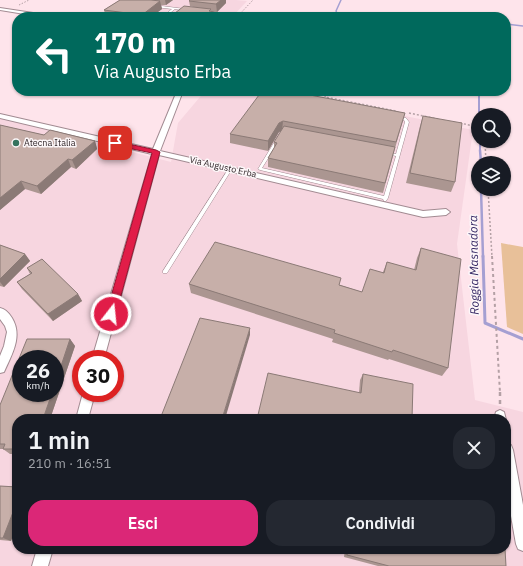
<!DOCTYPE html>
<html lang="it">
<meta charset="utf-8">
<style>
body{margin:0;font-family:"IBM Plex Sans",sans-serif;background:#242831;color:#f1f3f6;height:100vh;display:flex;flex-direction:column;font-size:15px;white-space:nowrap}
*{box-sizing:border-box;margin:0}
p{font-size:13px;color:#9ea1a6}
.icon{flex:none;width:22px;height:22px;fill:none;stroke:currentColor;stroke-width:2;stroke-linecap:round;stroke-linejoin:round}
.map{position:relative;flex:1;overflow:hidden}
.details{position:absolute;left:12px;top:414px;width:499px;height:140px;display:flex;flex-direction:column;background:#171b24;border-radius:16px;box-shadow:0 1px 3px #0004}
.details>*{flex:none}
.guide{position:absolute;left:12px;top:12px;width:499px;height:84px;border-radius:16px;box-shadow:0 1px 3px #0004;background:#00695c;color:#fff;overflow:hidden}
.buttons{position:absolute;left:471px;top:108px;display:grid;gap:8px}
.buttons a{display:grid;place-items:center;width:40px;height:40px;border-radius:50%;background:#171b24;box-shadow:0 1px 3px #0004;font-size:20px}
.speed{position:absolute;left:12px;top:350px;display:flex;gap:8px;font-size:20px;font-weight:700;text-align:center}
.speed>*{display:grid;place-content:center;width:52px;height:52px;border-radius:50%;background:#171b24;box-shadow:0 1px 3px #0004;line-height:1}
.speed small{font-size:10px;font-weight:400}
.speed .limit{border:6px solid #d22;background:#fff;color:#111}
.pin{position:absolute;display:grid;place-items:center;width:34px;height:34px;color:#fff;margin:-17px;border-radius:8px;box-shadow:0 2px 6px #0006}
.me{position:absolute;width:44px;margin:-22px;rotate:16deg;stroke-linejoin:round;filter:drop-shadow(0 0 3px #0008)}
.turn{display:flex;align-items:center;gap:14px;height:84px;padding:0 16px;font-size:18px}
.turn .icon{width:52px;height:52px;stroke-width:2.5}
.turn b{display:block;font-size:28px;line-height:34px}
.round{display:grid;place-items:center;flex:none;width:42px;height:42px;border-radius:16px;background:#242831}
.headline{display:flex;align-items:center;justify-content:space-between;height:68px;padding:0 16px}
h1{font-size:24px;font-weight:600;line-height:30px}
.button{display:flex;gap:8px;margin-top:auto;padding:8px 16px}
.button a{flex:1;height:46px;border-radius:16px;background:#db2777;color:#fff;font-size:16px;font-weight:600;line-height:46px;text-align:center}
.button a+a{background:#242831;color:#f1f3f6}
.map>svg:first-child{display:block}
.built{fill:#f7d6e0;fill-rule:evenodd}
.green{fill:#e8c099}
.lines{fill:none;stroke-linecap:round;stroke-linejoin:round}
.stream-far3{stroke:#a59fd2;stroke-width:1.5}
.stream-far2{stroke:#a59fd2;stroke-width:2}
.stream-far1{stroke:#a59fd2;stroke-width:2.5}
.stream{stroke:#a59fd2;stroke-width:3}
.lane-casing{stroke:#a28b92;stroke-width:1}
.street-casing{stroke:#a28b92;stroke-width:2}
.path-far3{stroke:#b4a0a5;stroke-width:1;stroke-dasharray:1.5 1.5;stroke-linecap:butt}
.path-far2{stroke:#b4a0a5;stroke-width:1.5;stroke-dasharray:2 2;stroke-linecap:butt}
.path-far1{stroke:#b4a0a5;stroke-width:2;stroke-dasharray:3 3;stroke-linecap:butt}
.path{stroke:#b4a0a5;stroke-width:2.5;stroke-dasharray:4 4;stroke-linecap:butt}
.lane{fill:#fff;fill-rule:evenodd}
.street{fill:#fff;fill-rule:evenodd}
.wall{fill:#ab9691}
.shaded-wall{fill:#8b7a76}
.building{fill:#c7afa9;stroke:#8b7a76}
.route{fill:#e11d48;stroke:#92132f}
.poi-dot{fill:#35735e;stroke:#fdf7f9;stroke-width:1.5}
.labels{text-anchor:middle;stroke-width:3;stroke-linejoin:round;paint-order:stroke}
.far-poi-label{font-size:9px;fill:#31272a;stroke:#fdf7f9;text-anchor:start}
.far-street-label{font-size:9px;fill:#31272a;stroke:#fdf7f9}
.water-label{font-size:12px;font-style:italic;fill:#362865;stroke:#fdf7f9}
</style>
<div class="map">
<svg width="523" height="566" viewBox="0 0 523 566">
<rect width="100%" height="100%" fill="#fee4eb"/>
<g class="built">
<path d="M128,0H236L247,1L232,17H101Z"/>
<path d="M205,91H295L303,95L473,130L457,244L475,400L523,412V566H0V118L171,162L178,123ZM21,359H55V393H21ZM81,359H115V393H81ZM17,419H506V549H17Z"/>
</g>
<path class="green" d="M501,243L523,247V334L507,327Z"/>
<g class="lines">
<g class="stream-far3">
<path d="M341,0L336,11L338,15L343,17"/>
<path d="M506,24L523,26"/>
</g>
<g class="stream-far2">
<path d="M479,91V115"/>
<path d="M480,141V151"/>
</g>
<g class="stream-far1">
<path d="M480,150L481,163"/>
<path d="M481,189L483,257"/>
</g>
<path class="stream" d="M483,256L485,323L523,339"/>
<g class="lane-casing">
<g id="lane">
<path d="M154,5L185,9L186,10L185,11L175,9L165,17H162L172,9L155,7Z"/>
<path d="M396,116L406,118L409,122L388,198L386,201H384L383,199L260,170L258,169L275,141L277,140L279,141L262,168L384,196L396,156L386,154L385,153L387,152L396,154L405,122L404,120L396,118Z"/>
<path d="M229,168H231L232,169L167,273H163V271Z"/>
</g>
</g>
<g class="street-casing">
<g id="street">
<path d="M0,8L53,16L55,17H43L0,10Z"/>
<path d="M177,91H183L160,151L423,211L446,209L450,212L446,215L423,217L159,155L104,359H92L152,154L0,118V114L153,149Z"/>
<path d="M0,308C5,309 9,313 12,318C23,336 12,354 4,372L0,373V356L4,346L7,332L5,326L0,319Z"/>
<path d="M83,393H95L88,419H76Z"/>
<path d="M500,410L504,412L506,420L494,419L496,412Z"/>
<path d="M506,443L511,445L513,450L523,505V551L518,549L516,544L506,488Z"/>
<path d="M37,549H53L48,566H32Z"/>
</g>
</g>
<g class="path-far3">
<path d="M19,5L29,0"/>
<path d="M237,17L253,0"/>
</g>
<g class="path-far2">
<path d="M326,91L325,97L396,111"/>
<path d="M409,113L438,119"/>
<path d="M460,123L478,127"/>
<path d="M485,141L486,163"/>
<path d="M488,189L492,257"/>
</g>
<path class="path-far1" d="M492,256L500,393"/>
<path class="path" d="M500,392V407"/>
<use href="#lane" class="lane"/>
<use href="#street" class="street"/>
</g>
<g class="wall">
<path d="M120,0H173L166,5H161L162,9L151,17H106L104,10Z"/>
<path d="M190,0H226V3L217,12L212,11L227,17L190,6L189,1Z"/>
<path d="M297,93L405,113L394,152L383,193L268,167V158L274,148V142L281,131L279,132L268,151L230,143V134Z"/>
<path d="M423,116L455,182L451,192L406,183L420,126Z"/>
<path d="M0,125L44,135L95,141L97,149L76,169L71,167L41,194L25,189L0,210Z"/>
<path d="M0,245L25,254L30,261L4,287L0,286Z"/>
<path d="M421,248L448,368L442,376L389,359L388,360L332,342L333,339L191,293L189,284L340,285L362,292L383,272L387,262L414,270L417,258Z"/>
<path d="M27,268L78,294L82,301L53,321L22,289L17,282L30,274Z"/>
<path d="M70,339L75,346L50,419H17V454H10L3,449H0V405Z"/>
<path d="M363,374L412,419L359,393L360,380Z"/>
<path d="M0,486L17,487V525L11,541L0,540Z"/>
<path d="M345,549H505L506,566H378L344,557Z"/>
</g>
<g class="shaded-wall">
<path d="M165,0H173L166,5Z"/>
<path d="M221,0H226V3L217,12L216,4Z"/>
<path d="M160,1L162,9L151,17H142V15Z"/>
<path d="M283,121L282,131L279,132L268,151V141L279,123Z"/>
<path d="M95,141L97,149L76,169L72,160Z"/>
<path d="M68,159L71,167L41,194L37,186Z"/>
<path d="M21,181L25,189L0,210V198Z"/>
<path d="M25,254L30,261L4,287L0,282V279Z"/>
<path d="M78,294L82,301L53,321L48,314Z"/>
<path d="M250,328V335L225,419H222Z"/>
<path d="M70,339L75,346L50,419H43L52,393H55V384Z"/>
<path d="M17,502V525L11,541L3,538Z"/>
</g>
<g class="building">
<path d="M120,0H151L160,1L142,15L104,10Z"/>
<path d="M190,0H221L216,4L189,1Z"/>
<path d="M184,6L211,9L209,11L226,14L223,17H170Z"/>
<path d="M262,91H295L294,92L405,113L396,142L283,121L279,123L268,141L230,134Z"/>
<path d="M423,116L462,123L455,182L410,173Z"/>
<path d="M0,125L44,135L50,130L95,141L72,160L68,159L37,186L21,181L0,198Z"/>
<path d="M284,126L395,147L385,183L268,158L277,143L274,142Z"/>
<path d="M215,242L341,278L339,285L362,292L370,269L384,273L387,262L416,270L421,248L461,259L448,368L393,350L392,352L334,333L335,330L189,284Z"/>
<path d="M0,245L25,254L0,279Z"/>
<path d="M42,259L78,294L48,314L17,282L32,273L27,268Z"/>
<path d="M200,318L250,328L222,419H160Z"/>
<path d="M27,339H70L55,384V359H21V393H52L43,419H17V449H3L5,444H0V405Z"/>
<path d="M268,373L361,393L363,374L413,384L412,419H257Z"/>
<path d="M0,486L17,487V502L3,538H0Z"/>
<path d="M347,549H505L506,566H389L347,555Z"/>
</g>
<path class="route" d="M115,141L156,150L160,152L116,314L115,317H108L106,314L152,153L113,145V142Z"/>
<circle class="poi-dot" cx="16" cy="143" r="4"/>
<g class="labels">
<g class="far-poi-label">
<text x="24" y="146">Atecna Italia</text>
</g>
<g class="far-street-label">
<text transform="translate(223 167) rotate(13)" y="3">Via Augusto Erba</text>
</g>
<g class="water-label">
<text transform="translate(474 265) rotate(-91)" y="4">Roggia Masnadora</text>
</g>
</g>
</svg>
<div class="buttons">
<a><svg class="icon" aria-label="search" viewBox="0 0 24 24"><circle cx="10" cy="10" r="6"/><path d="M15 15l6 6"/></svg></a>
<a><svg class="icon" aria-label="layers" viewBox="0 0 24 24"><path d="M12 4l9 5-9 5-9-5zM3 14l9 5 9-5"/></svg></a>
</div>
<div class="speed"><div>26<small>km/h</small></div><div class="limit">30</div></div>
<div class="pin" style="left:115px;top:143px;background:#d93025"><svg class="icon" aria-label="arrive" viewBox="0 0 24 24"><path d="M6 21V4h12l-3 4 3 4H6"/></svg></div>
<svg class="me" style="left:111px;top:314px" viewBox="-20 -20 40 40"><circle r="17" fill="#e11d48" stroke="#fff" stroke-width="3"/><path d="M0-11L8 9 0 5-8 9z" fill="#fff"/></svg>
<div class="guide">
<div class="turn"><svg class="icon" aria-label="left" viewBox="0 0 24 24"><path d="M17 20v-9H6M10 6l-5 5 5 5"/></svg><div><b>170 m</b>Via Augusto Erba</div></div>
</div>
<section class="details">
<div class="headline"><div><h1>1 min</h1><p>210 m · 16:51</p></div><a class="round"><svg class="icon" aria-label="close" viewBox="0 0 24 24"><path d="M6 6l12 12M18 6L6 18"/></svg></a></div>
<div class="button"><a>Esci</a><a>Condividi</a></div>
</section>
</div>
